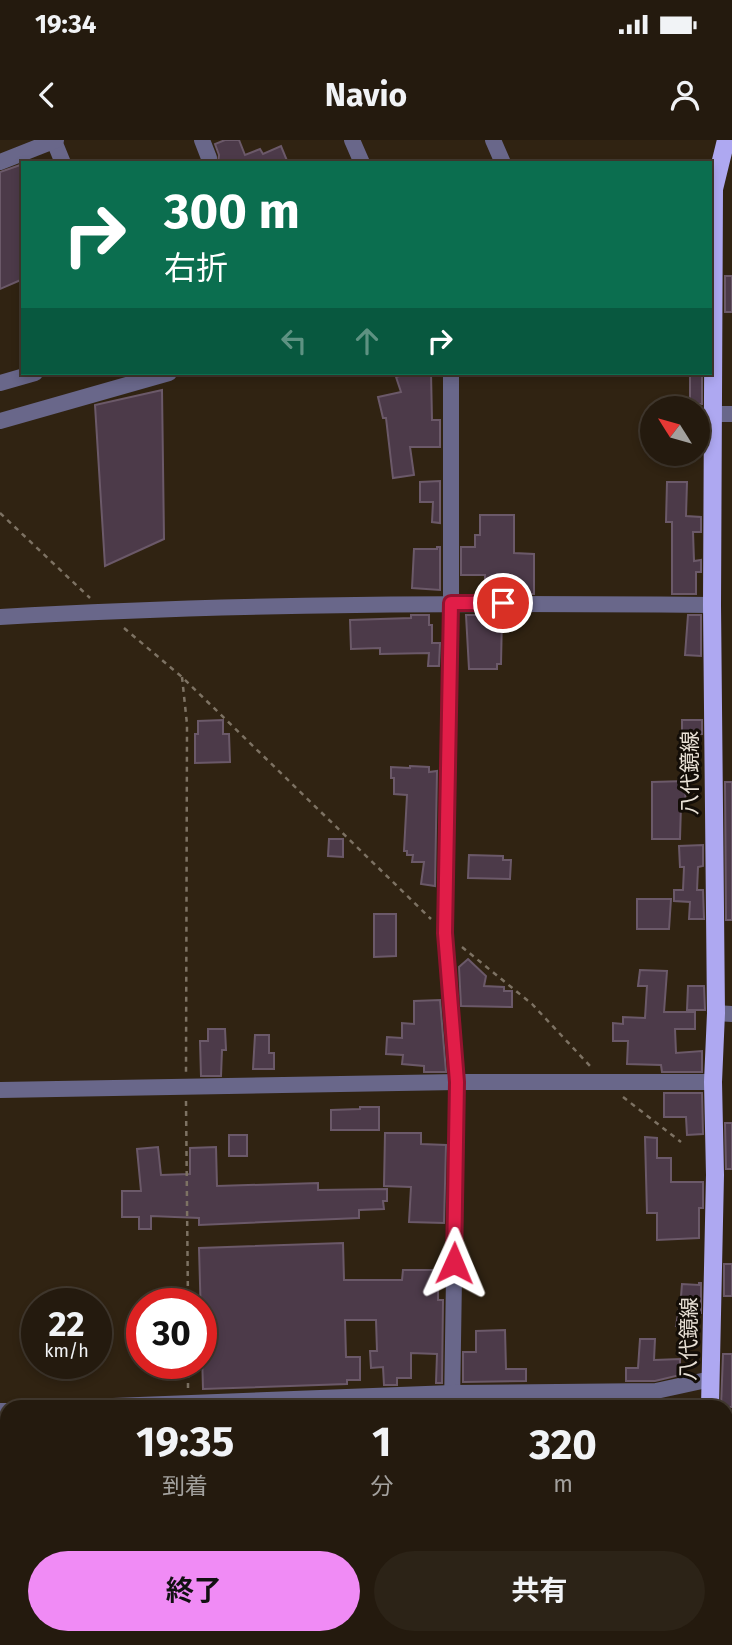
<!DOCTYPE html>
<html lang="ja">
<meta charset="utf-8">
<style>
body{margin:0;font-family:"Fira Sans","Noto Sans JP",sans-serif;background:#2c2317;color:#f1f3f6;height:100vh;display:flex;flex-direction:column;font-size:26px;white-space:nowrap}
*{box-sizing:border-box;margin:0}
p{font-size:23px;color:#a3a19e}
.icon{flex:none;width:38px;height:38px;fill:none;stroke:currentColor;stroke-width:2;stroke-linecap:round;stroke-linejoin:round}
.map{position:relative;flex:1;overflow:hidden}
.drawer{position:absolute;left:0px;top:1260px;width:733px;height:245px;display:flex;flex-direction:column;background:#241a0e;border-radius:21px 21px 0 0;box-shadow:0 4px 10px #0003,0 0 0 2px #41382e}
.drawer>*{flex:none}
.banner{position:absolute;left:21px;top:21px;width:691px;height:214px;border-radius:0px;box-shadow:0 4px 10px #0003,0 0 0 2px #41382e;background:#0b6e4f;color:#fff;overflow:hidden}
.needle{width:46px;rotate:307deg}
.fabs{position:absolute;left:640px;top:256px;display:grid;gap:14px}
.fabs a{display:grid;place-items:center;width:70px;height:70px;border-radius:50%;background:#241a0e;box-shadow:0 4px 10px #0003,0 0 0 2px #41382e;font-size:35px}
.speed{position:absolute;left:21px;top:1148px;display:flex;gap:14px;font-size:35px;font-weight:700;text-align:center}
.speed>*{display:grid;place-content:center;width:91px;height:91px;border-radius:50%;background:#241a0e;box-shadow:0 4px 10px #0003,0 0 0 2px #41382e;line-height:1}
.speed small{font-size:18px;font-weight:400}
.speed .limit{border:10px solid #d22;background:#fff;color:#111}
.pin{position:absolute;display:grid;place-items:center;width:60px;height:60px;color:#fff;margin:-30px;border:4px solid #fff;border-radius:50%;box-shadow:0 2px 7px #0007}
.me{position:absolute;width:77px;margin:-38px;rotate:1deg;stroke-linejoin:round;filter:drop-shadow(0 0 5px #0008)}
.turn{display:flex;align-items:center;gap:24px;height:147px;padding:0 28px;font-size:32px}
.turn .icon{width:91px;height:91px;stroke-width:2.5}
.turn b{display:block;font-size:49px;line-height:60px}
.lanes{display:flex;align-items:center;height:66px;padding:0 28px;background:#0003;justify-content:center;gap:35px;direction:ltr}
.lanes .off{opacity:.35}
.eta{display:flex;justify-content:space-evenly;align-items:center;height:119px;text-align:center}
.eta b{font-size:42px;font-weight:700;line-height:49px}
.button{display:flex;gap:14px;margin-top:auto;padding:14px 28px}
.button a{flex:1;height:80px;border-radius:42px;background:#f08bf5;color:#111;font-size:28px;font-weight:700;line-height:80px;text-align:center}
.button a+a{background:#2c2317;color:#f1f3f6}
.status{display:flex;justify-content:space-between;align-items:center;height:49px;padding:0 35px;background:#241a0e;direction:ltr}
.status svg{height:19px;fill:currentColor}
header{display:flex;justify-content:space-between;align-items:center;height:91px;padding:0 28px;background:#241a0e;font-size:32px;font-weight:700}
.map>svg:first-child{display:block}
.building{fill:#4c3a49;stroke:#6b5969;stroke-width:2}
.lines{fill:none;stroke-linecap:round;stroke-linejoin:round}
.path{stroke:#7d7263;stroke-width:2.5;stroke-dasharray:5 5;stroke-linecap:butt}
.minor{stroke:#69678a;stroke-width:16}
.major{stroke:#aea8f1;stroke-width:18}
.route-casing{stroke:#92132f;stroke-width:18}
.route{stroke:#e11d48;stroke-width:12}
.labels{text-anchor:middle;stroke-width:6;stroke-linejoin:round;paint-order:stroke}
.street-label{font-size:21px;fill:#e8e0d5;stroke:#130d07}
</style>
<div class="status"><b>19:34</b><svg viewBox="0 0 49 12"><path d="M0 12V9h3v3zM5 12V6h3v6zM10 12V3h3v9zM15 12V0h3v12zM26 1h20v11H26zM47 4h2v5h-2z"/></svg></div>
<header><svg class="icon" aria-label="back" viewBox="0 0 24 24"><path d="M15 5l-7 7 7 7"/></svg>Navio<svg class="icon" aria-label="person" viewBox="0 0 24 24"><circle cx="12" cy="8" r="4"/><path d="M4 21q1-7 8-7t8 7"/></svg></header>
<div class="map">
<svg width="732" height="1505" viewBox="0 0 732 1505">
<rect width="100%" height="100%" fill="#302312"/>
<g class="building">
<path d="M225,0H239L245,15L260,9L263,14L281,6L288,23H218L219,15L215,4Z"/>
<path d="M23,24V139L0,149V32Z"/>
<rect x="725" y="136" width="7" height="36"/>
<path d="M410,233H431L432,280H440V307H410L414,335L393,338L386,278H383L378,257L401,252L396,237Z"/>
<rect x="690" y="233" width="12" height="31"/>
<path d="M162,250L164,399L105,426L95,265Z"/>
<path d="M440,341V383L432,382L433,362H420V342Z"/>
<path d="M667,342H687L686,376L701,377V392H693L694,421L701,420V432H696V454H672V382H666Z"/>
<path d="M480,375H514V413L534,414V454H485V435H461V407H475V395H480Z"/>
<path d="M437,407H440V450L412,448L414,409H437Z"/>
<path d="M411,475H429V485H432V503H440L439,526H428L429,513L380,514V508L351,509L350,480L411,478Z"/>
<path d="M466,475H502L501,524H497V529H469Z"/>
<path d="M688,475H701V516L685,515Z"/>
<path d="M223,580V594H229L230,622L195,623V594H198V581Z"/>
<rect x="682" y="580" width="20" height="14"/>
<path d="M410,626L429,627V632L437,631L435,746L421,744L424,722H412L413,715H407V711H404L407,655L394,654V638H391V627L410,628Z"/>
<path d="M686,641L685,665H681L680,699H652V642Z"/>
<path d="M725,642H732V780H726Z"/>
<path d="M329,699H343V717L328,716Z"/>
<path d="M703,705V726L698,727L697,750H703L704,779H689L690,762L674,761V750H683L684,727H680L679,706Z"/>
<path d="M469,715L503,716V720H511L510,739L468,738Z"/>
<path d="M637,759H671L669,789H637Z"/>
<path d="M374,774H396V816L374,817Z"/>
<path d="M468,819L486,836L484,846L504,847V851H512V867L461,866L459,827Z"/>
<path d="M640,830L667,831L664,872H695V889H675L676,913L702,911V932H662L661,925L627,924L628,901H613V883L623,884V877L645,878L647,846H638Z"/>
<path d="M688,846H704L705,870H687Z"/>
<path d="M440,860L446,932H424V926L402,924L403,915L386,914L387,897L402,898V883L414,884V861Z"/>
<path d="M208,889H225L226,910H222L221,936H201L200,901H208Z"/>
<path d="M255,895H269V913H274V929H253Z"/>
<path d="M664,953H702L703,994L687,995L686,977H664Z"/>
<path d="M360,967H379V990H331V970L360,969Z"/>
<path d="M725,983H732V1029H726Z"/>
<path d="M385,993H421V1004L446,1005L444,1083L409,1082L411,1047L384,1046Z"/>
<rect x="229" y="995" width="18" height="21"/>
<path d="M645,997L657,998V1018H671V1042H703V1068H699V1098L657,1100V1073H647Z"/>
<path d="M158,1007L161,1035L190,1034V1008L216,1007L217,1046L318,1043V1050L387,1049V1061H383L384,1069L359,1070V1078L199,1085V1078L151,1076V1089H139V1077H122V1051H141L137,1009Z"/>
<path d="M343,1103L344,1140H402L403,1130H438V1160H443L442,1243H436L437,1214L411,1213V1238H397V1245H384L383,1227L371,1228L370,1211H377L376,1180H345L346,1217H360V1240H347V1244L203,1249L199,1108Z"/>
<rect x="724" y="1124" width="8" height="32"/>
<path d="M699,1143H701V1173L691,1172L689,1187L676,1186L679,1168L680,1169L682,1144L699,1145Z"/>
<path d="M505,1190L506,1229H526V1241L463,1242V1212H476V1191Z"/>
<path d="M640,1199H655L654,1220L680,1219V1235L655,1241H626V1228H638Z"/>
<path d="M723,1214H732V1267H721Z"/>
</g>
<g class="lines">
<g class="path">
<path d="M0,373L90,458"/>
<path d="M124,488L182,537L431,779"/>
<path d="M182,537L187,584L186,933"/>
<path d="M462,807L532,864L590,926"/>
<path d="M623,957L681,1002"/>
<path d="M186,961L188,1164"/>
<path d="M188,1223V1250"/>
<path d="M188,1505V1498"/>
</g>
<g class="minor">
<path d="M50,0L54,1L63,23"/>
<path d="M202,0L209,18"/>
<path d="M352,0L362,23"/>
<path d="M493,0L503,23"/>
<path d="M0,22L56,0"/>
<path d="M451,233V463L445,793L457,942L452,1267"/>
<path d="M0,243L35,233"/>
<path d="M712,274H732"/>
<path d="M0,281L169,233"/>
<path d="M0,477C237,463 474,463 712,465"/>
<path d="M716,873L732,874"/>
<path d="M0,950L457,942H713"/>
<path d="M87,1267L452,1253L656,1251L711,1239"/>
<path d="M0,1271H7"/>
<path d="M726,1314H732"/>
<path d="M454,1498V1505"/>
</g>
<g class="major">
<path d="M710,1267L715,1035L713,942L716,873L712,465L714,49L726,0"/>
<path d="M708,1505V1498"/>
</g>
</g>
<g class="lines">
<g class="route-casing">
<path id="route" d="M454,1123L457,942L445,793L451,463H503"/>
</g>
<use href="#route" class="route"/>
</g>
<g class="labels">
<g class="street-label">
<text transform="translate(690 633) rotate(-90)" y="7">八代鏡線</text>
<text transform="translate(689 1199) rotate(-89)" y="7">八代鏡線</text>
</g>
</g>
</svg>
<div class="fabs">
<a><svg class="needle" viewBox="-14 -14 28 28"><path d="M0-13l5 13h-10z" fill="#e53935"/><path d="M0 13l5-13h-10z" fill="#a3a19e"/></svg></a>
</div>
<div class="speed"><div>22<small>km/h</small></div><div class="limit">30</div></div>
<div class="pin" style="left:503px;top:463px;background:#d93025"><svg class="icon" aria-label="arrive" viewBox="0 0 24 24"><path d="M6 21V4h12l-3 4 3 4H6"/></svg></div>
<svg class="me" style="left:454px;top:1123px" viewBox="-20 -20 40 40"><path d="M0-17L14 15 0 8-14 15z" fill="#e11d48" stroke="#fff" stroke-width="4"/></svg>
<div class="banner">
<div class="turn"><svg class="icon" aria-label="right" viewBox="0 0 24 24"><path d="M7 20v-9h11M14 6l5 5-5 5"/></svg><div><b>300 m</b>右折</div></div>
<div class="lanes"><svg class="icon off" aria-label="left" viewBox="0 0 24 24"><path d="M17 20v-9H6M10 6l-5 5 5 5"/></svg><svg class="icon off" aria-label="ahead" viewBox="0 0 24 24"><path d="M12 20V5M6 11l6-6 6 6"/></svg><svg class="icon" aria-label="right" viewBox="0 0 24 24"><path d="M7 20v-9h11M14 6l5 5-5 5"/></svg></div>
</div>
<section class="drawer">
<div class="eta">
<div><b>19:35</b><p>到着</p></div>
<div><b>1</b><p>分</p></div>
<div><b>320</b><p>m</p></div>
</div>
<div class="button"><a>終了</a><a>共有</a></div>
</section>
</div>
